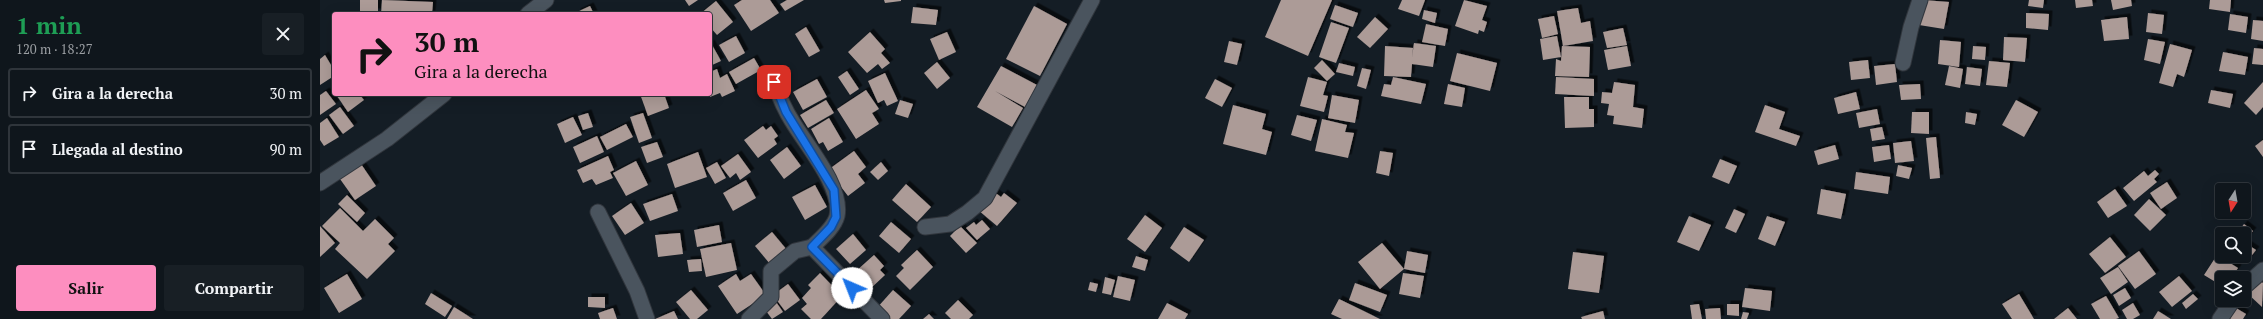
<!DOCTYPE html>
<html lang="es">
<meta charset="utf-8">
<style>
body{margin:0;font-family:"PT Serif",serif;background:#181f25;color:#f1f3f6;height:100vh;display:flex;flex-direction:column;font-size:15px;white-space:nowrap}
*{box-sizing:border-box;margin:0}
p{font-size:13px;color:#9b9fa3}
.icon{flex:none;width:22px;height:22px;fill:none;stroke:currentColor;stroke-width:2;stroke-linecap:round;stroke-linejoin:round}
.map{position:relative;flex:1;overflow:hidden}
.details{display:flex;flex-direction:column;background:#0f161c;width:320px}
.details>*{flex:none}
.banner{position:absolute;left:12px;top:12px;width:380px;height:84px;border-radius:4px;box-shadow:0 4px 16px #0002,0 0 0 1px #2f353b;background:#fd8ebf;color:#111;overflow:hidden}
.needle{width:26px;rotate:191deg}
.fabs{position:absolute;left:1895px;top:183px;display:grid;gap:8px}
.fabs a{display:grid;place-items:center;width:36px;height:36px;border-radius:4px;background:#0f161c;box-shadow:0 4px 16px #0002,0 0 0 1px #2f353b;font-size:20px}
.pin{position:absolute;display:grid;place-items:center;width:34px;height:34px;color:#fff;margin:-17px;border-radius:8px;box-shadow:0 2px 6px #0006}
.me{position:absolute;width:44px;margin:-22px;rotate:316deg;stroke-linejoin:round;filter:drop-shadow(0 0 3px #0008)}
.turn{display:flex;align-items:center;gap:14px;height:84px;padding:0 16px;font-size:18px}
.turn .icon{width:52px;height:52px;stroke-width:2.5}
.turn b{display:block;font-size:28px;line-height:34px}
.round{display:grid;place-items:center;flex:none;width:42px;height:42px;border-radius:4px;background:#181f25}
.overview{display:flex;align-items:center;justify-content:space-between;height:68px;padding:0 16px}
h1{font-size:24px;font-weight:600;line-height:30px;color:#1e9e55}
.button{display:flex;gap:8px;margin-top:auto;padding:8px 16px}
.button a{flex:1;height:46px;border-radius:4px;background:#fd8ebf;color:#111;font-size:16px;font-weight:600;line-height:46px;text-align:center}
.button a+a{background:#181f25;color:#f1f3f6}
ul{padding:0;list-style:none}
li{display:flex;align-items:center;gap:12px;height:50px;margin:0 8px 6px;padding:0 8px;border:2px solid #2f353b;border-radius:4px}
li div{flex:1}
li b{display:block;font-size:15px}
li em{font-style:normal}
main{display:flex;flex:1;min-height:0}
.map>svg:first-child{display:block}
.building{fill:#ac9b97;filter:url(#shadow)}
.lines{fill:none;stroke-linecap:round;stroke-linejoin:round}
.minor-casing{stroke:#31363d;stroke-width:17}
.minor{stroke:#4a545e;stroke-width:15}
.route-casing{stroke:#114b97;stroke-width:10}
.route{stroke:#1a73e8;stroke-width:7}
</style>
<main>
<section class="details">
<div class="overview"><div><h1>1 min</h1><p>120 m · 18:27</p></div><a class="round"><svg class="icon" aria-label="close" viewBox="0 0 24 24"><path d="M6 6l12 12M18 6L6 18"/></svg></a></div>
<ul>
<li><svg class="icon" aria-label="right" viewBox="0 0 24 24"><path d="M7 20v-9h11M14 6l5 5-5 5"/></svg><div><b>Gira a la derecha</b></div><em>30 m</em></li>
<li><svg class="icon" aria-label="arrive" viewBox="0 0 24 24"><path d="M6 21V4h12l-3 4 3 4H6"/></svg><div><b>Llegada al destino</b></div><em>90 m</em></li>
</ul>
<div class="button"><a>Salir</a><a>Compartir</a></div>
</section>
<div class="map">
<svg width="1943" height="319" viewBox="0 0 1943 319">
<defs>
<filter id="shadow"><feDropShadow dx="3.5" dy="-3.5" stdDeviation="0" flood-color="#0009"/></filter>
</defs>
<rect width="100%" height="100%" fill="#141d25"/>
<g class="building">
<path d="M40,0H58V12L40,11Z"/>
<path d="M62,0L113,2L112,14H61Z"/>
<path d="M365,0H378L369,6Z"/>
<path d="M422,0H450L459,13L431,31L414,5Z"/>
<path d="M467,0H484L465,11L460,4Z"/>
<path d="M564,0H581V1L565,3Z"/>
<path d="M961,0H1012L988,56L945,37Z"/>
<path d="M1082,0H1105L1099,16L1078,9Z"/>
<path d="M1144,0L1167,6L1162,20L1167,22L1164,32L1159,30L1158,34L1135,26Z"/>
<path d="M1603,0L1629,2L1624,29L1599,25Z"/>
<path d="M1709,0H1724L1723,8L1708,6Z"/>
<path d="M1755,0H1772L1773,6L1756,8Z"/>
<path d="M1791,0H1811L1812,6L1793,10Z"/>
<path d="M1890,0H1911L1910,12L1889,9Z"/>
<path d="M396,1L413,22L397,35L390,27V14H380Z"/>
<path d="M1015,5L1038,13L1033,27L1010,19Z"/>
<path d="M270,6L274,14H258L257,12Z"/>
<path d="M714,6L747,24L720,76L686,59Z"/>
<path d="M593,7L618,10L616,25L591,23Z"/>
<path d="M1258,8L1261,23L1270,21L1273,41L1243,46L1237,11Z"/>
<path d="M1104,10L1117,13L1115,23L1102,19Z"/>
<path d="M1706,13L1729,14L1728,30L1706,28Z"/>
<path d="M1828,13L1844,15L1842,34L1826,32Z"/>
<path d="M1910,14L1928,17L1926,33L1908,30Z"/>
<path d="M1234,16L1238,34L1222,38L1218,19Z"/>
<path d="M1055,17L1068,29L1050,48L1037,37Z"/>
<path d="M1807,17L1809,39L1784,41L1781,20Z"/>
<path d="M1933,20L1943,21V41L1931,39Z"/>
<path d="M1011,22L1029,28L1016,63L999,57Z"/>
<path d="M1106,24L1128,29L1125,46L1102,42Z"/>
<path d="M486,27L500,51L489,57L475,34Z"/>
<path d="M1303,28L1307,45L1287,48L1283,32Z"/>
<path d="M550,32L565,49L561,53L570,63L562,69L558,64L547,73L528,52Z"/>
<path d="M627,32L636,52L619,60L610,39Z"/>
<path d="M416,36L425,53L409,62L399,45Z"/>
<path d="M1237,36L1241,57L1223,60L1220,39Z"/>
<path d="M1684,37L1707,38L1705,62L1683,60Z"/>
<path d="M1828,39L1845,42L1840,64L1824,60Z"/>
<path d="M1620,40L1641,42L1639,67L1618,64Z"/>
<path d="M909,41L922,44L917,65L904,62Z"/>
<path d="M391,43L401,61L390,66V44Z"/>
<path d="M1094,43L1116,46L1113,67L1092,64L1091,77L1064,76L1065,46L1093,48L1092,58Z"/>
<path d="M1850,44L1872,50L1864,77L1857,74L1853,87L1839,83Z"/>
<path d="M1242,46L1270,47L1269,77L1235,76L1236,59L1241,61Z"/>
<path d="M1307,46L1311,66L1288,70L1284,50Z"/>
<path d="M1653,46L1666,47L1665,60L1652,59Z"/>
<path d="M1934,48L1943,49V65L1932,64Z"/>
<path d="M1903,52L1928,57L1925,75L1899,71Z"/>
<path d="M1137,53L1177,63L1170,91L1130,81Z"/>
<path d="M5,55L14,70V76L0,85V59Z"/>
<path d="M434,58L441,70L416,84L409,72Z"/>
<path d="M1002,60L1015,74L1007,81L994,68Z"/>
<path d="M1548,60L1550,78L1531,80L1529,62Z"/>
<path d="M1669,61L1690,63L1687,87L1666,85Z"/>
<path d="M617,62L630,78L617,89L604,73Z"/>
<path d="M1019,63L1035,67L1033,76L1016,72Z"/>
<path d="M1575,64L1577,82L1556,85L1554,66Z"/>
<path d="M681,66L717,85L705,107L675,91L703,108L692,127L657,107Z"/>
<path d="M1629,66L1643,69L1640,88L1625,85Z"/>
<path d="M1647,67L1662,69L1660,86L1645,84Z"/>
<path d="M1042,68L1051,70L1046,89L1037,86Z"/>
<path d="M397,69L400,78L407,74L415,91L402,97L400,93L390,97V72Z"/>
<path d="M527,71L539,89L530,95L518,77Z"/>
<path d="M565,73L578,101L567,106L564,100L558,103L548,81Z"/>
<path d="M988,77L1007,82L1003,95L1008,96L1004,112L980,106Z"/>
<path d="M1073,77L1106,84L1101,104L1061,96L1064,84L1071,85Z"/>
<path d="M1236,77L1274,79V96L1235,94Z"/>
<path d="M497,79L507,97L483,110L473,92Z"/>
<path d="M895,79L912,88L902,107L885,98Z"/>
<path d="M1294,82L1315,85L1313,107L1324,109L1322,128L1293,124L1294,116L1287,115L1289,104L1281,103L1282,92L1292,93Z"/>
<path d="M1943,82V107L1936,115L1924,103Z"/>
<path d="M1128,84L1145,88L1142,107L1124,104Z"/>
<path d="M1600,84L1601,99L1581,100L1579,85Z"/>
<path d="M546,90L559,109L552,113L559,124L536,139L517,109Z"/>
<path d="M1891,90L1913,94L1910,108L1888,103Z"/>
<path d="M6,91L16,104L0,115V95Z"/>
<path d="M1536,92L1540,109L1518,114L1514,98Z"/>
<path d="M20,94H39L44,100L28,112L17,96Z"/>
<path d="M320,94H344L349,108L328,116Z"/>
<path d="M1012,95L1039,100L1035,123L1008,118Z"/>
<path d="M1244,97H1269V109H1274V127L1245,128Z"/>
<path d="M506,100L514,113L488,128L480,115Z"/>
<path d="M580,100L593,104L588,118L575,114Z"/>
<path d="M1696,100L1718,112L1704,137L1682,125Z"/>
<path d="M913,105L946,114L942,129L952,132L946,155L903,144Z"/>
<path d="M1445,105L1465,112L1459,129L1480,136L1476,146L1435,132Z"/>
<path d="M20,107L34,126L23,134L9,115Z"/>
<path d="M1557,109L1560,124L1539,128L1536,113Z"/>
<path d="M1592,112H1609V134L1591,133Z"/>
<path d="M1646,112L1657,114L1655,125L1645,123Z"/>
<path d="M268,113L273,127L263,130L258,116Z"/>
<path d="M323,113L332,138L319,143L310,117Z"/>
<path d="M977,115L997,120L991,141L971,135Z"/>
<path d="M253,117L262,135L245,143L237,124Z"/>
<path d="M7,118L19,137L4,146L0,140V123Z"/>
<path d="M509,118L523,142L508,151L503,142L499,144L491,129Z"/>
<path d="M1002,119L1027,125L1025,132L1034,133L1028,158L995,151Z"/>
<path d="M306,124L313,137L287,150L280,137Z"/>
<path d="M443,126L446,130L451,126L458,136L454,139L457,144L438,158L424,140Z"/>
<path d="M1562,127L1565,139L1552,141L1550,129Z"/>
<path d="M277,136L284,152L260,163L253,147Z"/>
<path d="M1616,137L1620,178L1610,179L1606,138Z"/>
<path d="M1943,140V157L1935,146Z"/>
<path d="M1591,141L1594,161L1575,163L1573,143Z"/>
<path d="M337,142L343,157L327,163L321,147Z"/>
<path d="M1515,145L1519,159L1498,165L1494,151Z"/>
<path d="M1569,145L1571,159L1554,162L1552,147Z"/>
<path d="M467,147L481,166L464,179L450,160Z"/>
<path d="M534,151L546,167L538,174L545,183L528,196L508,170Z"/>
<path d="M1060,151L1073,153L1069,176L1056,173Z"/>
<path d="M378,152L387,177L355,188L347,164Z"/>
<path d="M418,154L431,172L420,180L416,173L410,178L401,166Z"/>
<path d="M288,156L294,170L290,172L293,178L276,185L272,179L263,183L257,170Z"/>
<path d="M1400,159L1417,166L1409,184L1392,177Z"/>
<path d="M316,161L328,185L306,196L293,173Z"/>
<path d="M397,162L406,178L395,184L386,168Z"/>
<path d="M561,162L568,171L558,180L550,172Z"/>
<path d="M41,164L56,186L35,200L20,179Z"/>
<path d="M1578,165L1592,168L1589,179L1576,176Z"/>
<path d="M1835,170L1839,174L1834,179L1837,182L1814,201L1803,188L1824,171L1828,176Z"/>
<path d="M1536,172L1570,177L1568,194L1534,189Z"/>
<path d="M426,180L436,198L413,211L403,193Z"/>
<path d="M1847,182L1857,198L1841,209L1830,193Z"/>
<path d="M586,184L611,207L597,222L572,200Z"/>
<path d="M495,185L507,207L485,220L472,197Z"/>
<path d="M1501,189L1526,194L1521,219L1497,214Z"/>
<path d="M1795,189L1807,206L1788,218L1777,202Z"/>
<path d="M673,191L681,197L684,193L697,203L677,226L658,210Z"/>
<path d="M352,194L358,211L330,221L323,204Z"/>
<path d="M27,195L45,213L37,222L18,204Z"/>
<path d="M1829,199L1846,215L1830,231L1814,215Z"/>
<path d="M311,203L324,223L305,235L292,216Z"/>
<path d="M20,208L43,231L55,219L74,238L68,244L75,251L47,279L15,249L20,243L2,226Z"/>
<path d="M1414,209L1425,214L1416,233L1405,228Z"/>
<path d="M825,215L842,228L825,252L807,239Z"/>
<path d="M1369,216L1391,225L1379,251L1357,242Z"/>
<path d="M1447,216L1465,222L1455,246L1438,239Z"/>
<path d="M662,220L670,229L657,240L646,228L654,222L656,225Z"/>
<path d="M571,222L591,239L579,253L559,236Z"/>
<path d="M1924,224L1933,231L1926,239L1924,234L1918,232Z"/>
<path d="M399,225L402,242L377,247L374,230Z"/>
<path d="M0,226L15,243L0,257Z"/>
<path d="M640,226L657,243L646,253L630,236Z"/>
<path d="M864,227L884,240L869,262L850,248Z"/>
<path d="M452,232L467,250L450,264L435,246Z"/>
<path d="M360,233L363,254L338,257L335,235Z"/>
<path d="M533,234L546,250L530,264L516,249Z"/>
<path d="M1790,237L1806,257L1785,273L1769,254Z"/>
<path d="M1924,242L1936,250L1929,259L1924,255Z"/>
<path d="M411,243L417,270L386,277L380,249Z"/>
<path d="M1062,243L1084,269L1087,251L1108,255L1105,273L1084,269L1060,289L1038,262Z"/>
<path d="M597,250L613,267L590,290L576,276L584,268L581,265Z"/>
<path d="M1819,251L1836,274L1815,289L1798,266Z"/>
<path d="M1253,252L1284,256L1279,293L1248,289Z"/>
<path d="M554,255L564,266L560,270L565,275L550,289L535,272Z"/>
<path d="M1897,255L1918,268L1911,278H1902V286L1884,275Z"/>
<path d="M816,256L828,260L825,271L812,267Z"/>
<path d="M381,259L382,271L369,272L367,260Z"/>
<path d="M1798,267L1808,282L1791,294L1780,278Z"/>
<path d="M500,273L522,296L501,319H491L481,309L487,304L482,298L491,288L488,285Z"/>
<path d="M1083,273L1104,276L1100,298L1079,294Z"/>
<path d="M27,274L42,299L19,313L4,288Z"/>
<path d="M416,274L420,281L431,274L446,295L417,314L398,286Z"/>
<path d="M798,276L815,280L810,301L793,297Z"/>
<path d="M1859,276L1872,291L1852,307L1839,292Z"/>
<path d="M785,277L795,280L791,295L782,293Z"/>
<path d="M1940,281L1943,283L1942,307L1928,294Z"/>
<path d="M770,282L778,284L776,292L768,290Z"/>
<path d="M1035,283L1067,295L1060,312L1029,300Z"/>
<path d="M468,284L480,300L465,311L453,295Z"/>
<path d="M1425,288L1452,291L1450,311L1422,307Z"/>
<path d="M1805,288L1811,298L1799,306L1793,295Z"/>
<path d="M371,290L388,310L377,319H370L356,302Z"/>
<path d="M573,290L591,306L579,319H567L556,309Z"/>
<path d="M111,293L132,306L125,317L105,304Z"/>
<path d="M1699,294L1714,319H1692L1682,304Z"/>
<path d="M1873,294L1878,299L1866,309L1862,303Z"/>
<path d="M1786,296L1799,318L1796,319H1780L1771,304Z"/>
<path d="M268,297H285V308L268,307Z"/>
<path d="M454,299L463,312L452,319L443,307Z"/>
<path d="M1019,299L1060,319H1022L1011,314Z"/>
<path d="M638,300L653,315L649,319H631L625,313Z"/>
<path d="M847,303L868,314L865,319H838Z"/>
<path d="M1813,303L1820,315L1813,319H1807L1802,310Z"/>
<path d="M1379,304L1382,319H1372L1370,305Z"/>
<path d="M1407,304H1419V316L1407,315Z"/>
<path d="M134,307L153,319H127Z"/>
<path d="M293,308L297,319H280L278,313Z"/>
<path d="M1400,308L1401,319H1386L1385,309Z"/>
<path d="M1748,308L1757,319H1734Z"/>
<path d="M1916,308L1926,314L1923,319H1910Z"/>
<path d="M354,311L358,319H335Z"/>
<path d="M1283,311L1285,319H1262L1261,317Z"/>
<path d="M1838,311L1851,319H1833Z"/>
<path d="M1423,312L1429,313L1427,319H1421Z"/>
<path d="M609,314L614,319H603Z"/>
</g>
<g class="lines">
<g class="minor-casing">
<g id="minor">
<path d="M208,14L226,0"/>
<path d="M1583,63L1591,27L1600,0"/>
<path d="M454,82C459,96 464,109 472,121C486,145 523,187 517,216C514,228 500,239 492,247"/>
<path d="M0,183L67,139L124,94"/>
<path d="M278,212L317,291L327,319"/>
<path d="M605,227L630,224L647,213L665,198L772,0"/>
<path d="M1924,287L1943,270"/>
<path d="M429,319L451,297V271L475,251L492,247L562,319"/>
<path d="M1900,319L1913,300"/>
</g>
</g>
<use href="#minor" class="minor"/>
</g>
<g class="lines">
<g class="route-casing">
<path id="route" d="M454,82L466,112L514,190L516,217L511,227L492,247L532,288"/>
</g>
<use href="#route" class="route"/>
</g>
</svg>
<div class="fabs">
<a><svg class="needle" viewBox="-14 -14 28 28"><path d="M0-13l5 13h-10z" fill="#e53935"/><path d="M0 13l5-13h-10z" fill="#9b9fa3"/></svg></a>
<a><svg class="icon" aria-label="search" viewBox="0 0 24 24"><circle cx="10" cy="10" r="6"/><path d="M15 15l6 6"/></svg></a>
<a><svg class="icon" aria-label="layers" viewBox="0 0 24 24"><path d="M12 4l9 5-9 5-9-5zM3 14l9 5 9-5"/></svg></a>
</div>
<div class="pin" style="left:454px;top:82px;background:#d93025"><svg class="icon" aria-label="arrive" viewBox="0 0 24 24"><path d="M6 21V4h12l-3 4 3 4H6"/></svg></div>
<svg class="me" style="left:532px;top:288px" viewBox="-20 -20 40 40"><circle r="19" fill="#fff"/><path d="M0-13L10 11 0 6-10 11z" fill="#1a73e8"/></svg>
<div class="banner">
<div class="turn"><svg class="icon" aria-label="right" viewBox="0 0 24 24"><path d="M7 20v-9h11M14 6l5 5-5 5"/></svg><div><b>30 m</b>Gira a la derecha</div></div>
</div>
</div>
</main>
